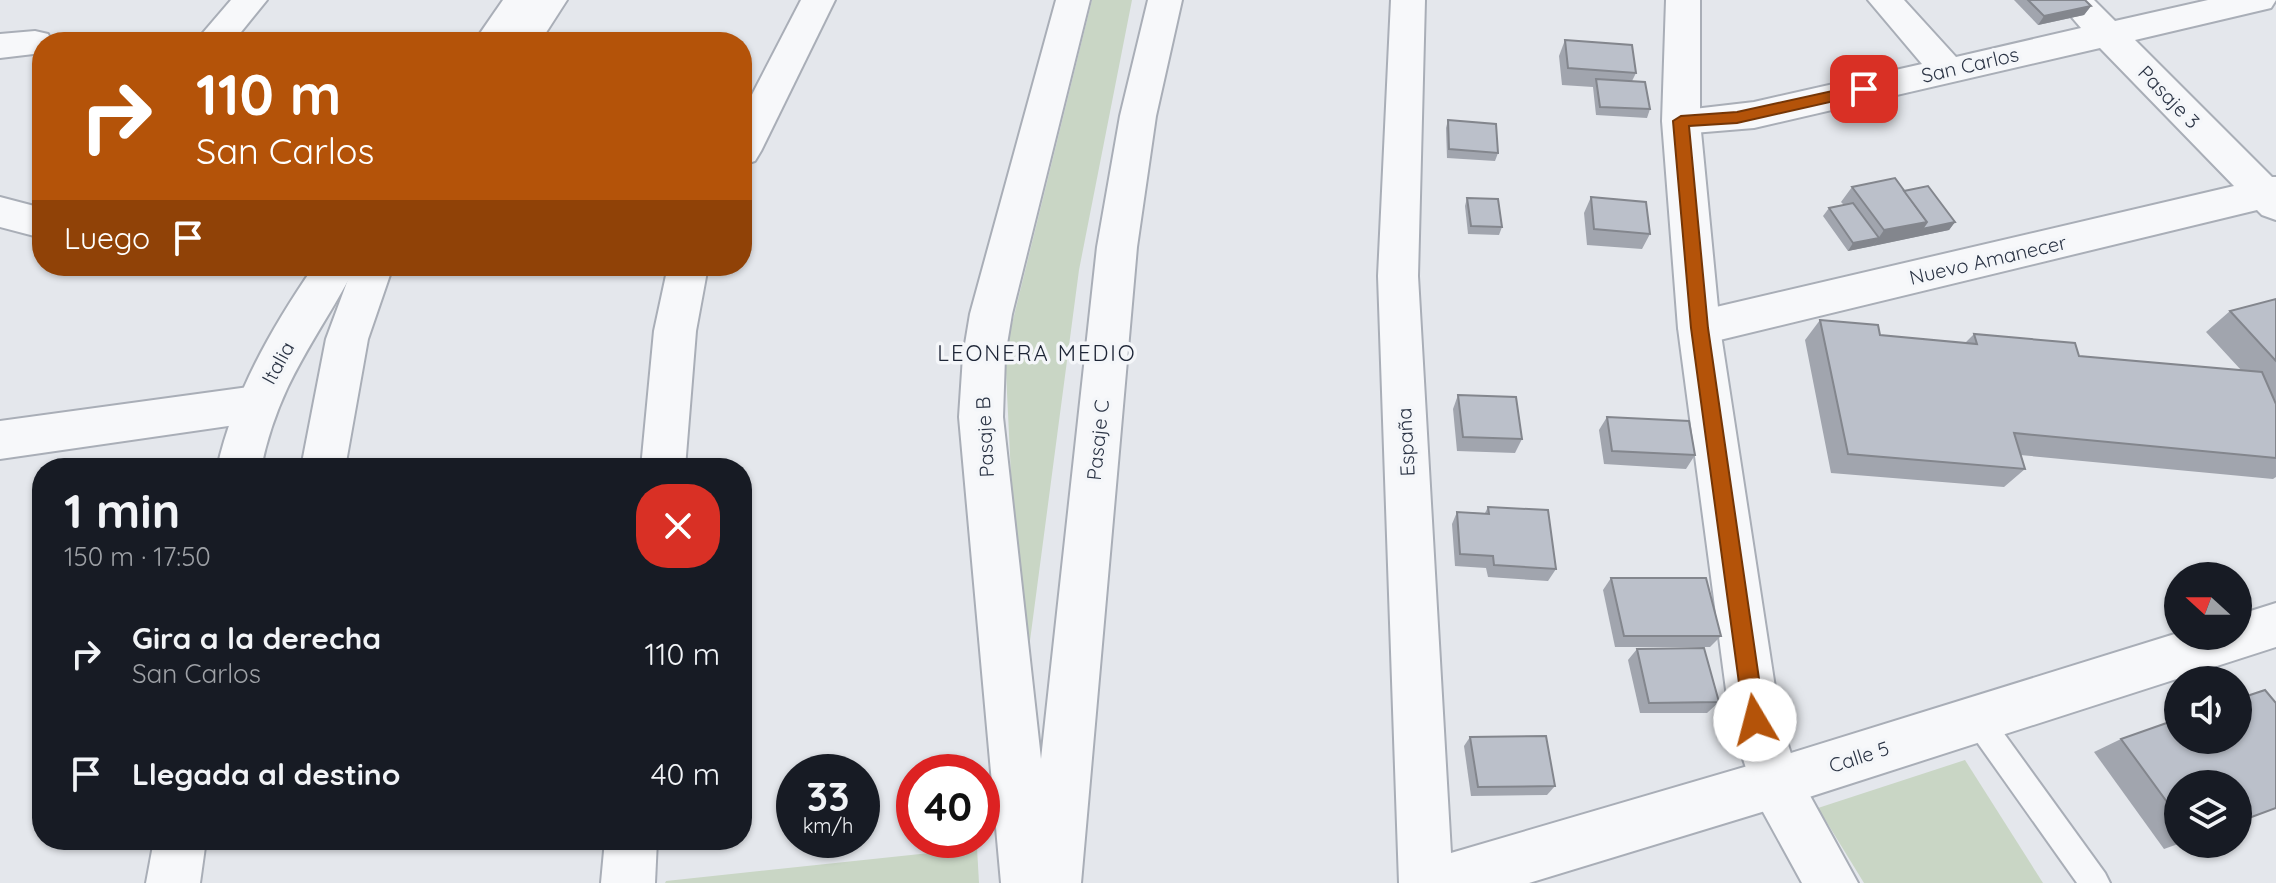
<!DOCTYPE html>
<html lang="es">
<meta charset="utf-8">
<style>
body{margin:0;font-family:Quicksand,sans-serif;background:#20242c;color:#f1f3f6;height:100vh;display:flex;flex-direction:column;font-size:30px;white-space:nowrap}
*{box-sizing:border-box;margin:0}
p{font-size:26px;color:#9ea1a6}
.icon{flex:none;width:44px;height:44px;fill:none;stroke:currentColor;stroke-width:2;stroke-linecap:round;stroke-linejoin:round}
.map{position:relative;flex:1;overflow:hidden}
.side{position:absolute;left:32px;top:458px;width:720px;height:392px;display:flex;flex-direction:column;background:#171b24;border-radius:32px;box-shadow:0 2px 6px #0004}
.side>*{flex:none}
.guide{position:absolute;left:32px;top:32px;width:720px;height:244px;border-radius:32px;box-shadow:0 2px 6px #0004;background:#b45309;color:#fff;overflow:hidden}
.needle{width:52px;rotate:291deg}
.fabs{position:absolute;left:2164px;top:562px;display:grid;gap:16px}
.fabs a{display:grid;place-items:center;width:88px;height:88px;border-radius:50%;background:#171b24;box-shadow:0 2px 6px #0004;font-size:40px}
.speed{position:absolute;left:776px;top:754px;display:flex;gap:16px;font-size:40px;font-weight:700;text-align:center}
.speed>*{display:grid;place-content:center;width:104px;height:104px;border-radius:50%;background:#171b24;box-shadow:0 2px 6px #0004;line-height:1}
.speed small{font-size:20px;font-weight:400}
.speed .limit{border:12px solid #d22;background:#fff;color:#111}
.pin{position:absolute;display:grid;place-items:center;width:68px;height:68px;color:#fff;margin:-34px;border-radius:16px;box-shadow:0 4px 12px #0006}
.me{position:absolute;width:88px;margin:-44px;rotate:352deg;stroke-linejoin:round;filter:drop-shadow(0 0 6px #0008)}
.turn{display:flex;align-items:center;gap:28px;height:168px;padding:0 32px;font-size:36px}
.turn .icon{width:104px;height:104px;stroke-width:2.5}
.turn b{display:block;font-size:56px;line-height:68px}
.then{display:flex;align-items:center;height:76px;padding:0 32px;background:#0003;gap:16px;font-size:30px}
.round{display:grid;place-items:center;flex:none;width:84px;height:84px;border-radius:32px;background:#20242c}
.overview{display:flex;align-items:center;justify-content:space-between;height:136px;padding:0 32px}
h1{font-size:48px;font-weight:700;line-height:60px}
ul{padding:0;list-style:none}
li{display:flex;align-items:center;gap:24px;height:120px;padding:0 32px}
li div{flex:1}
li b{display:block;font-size:30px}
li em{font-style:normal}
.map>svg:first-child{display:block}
.green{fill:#c9d6c5}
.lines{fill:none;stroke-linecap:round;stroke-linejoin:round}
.service-casing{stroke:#a9aeb7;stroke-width:4}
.minor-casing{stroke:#a9aeb7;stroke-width:4}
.tertiary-casing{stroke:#a9aeb7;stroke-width:4}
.service{fill:#f7f8fa;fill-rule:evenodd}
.minor{fill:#f7f8fa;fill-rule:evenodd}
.tertiary{fill:#f7f8fa;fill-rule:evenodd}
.wall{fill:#a1a5ae}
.shaded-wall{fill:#83868d}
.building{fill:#bbc0ca;stroke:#83868d;stroke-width:2}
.route{fill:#b45309;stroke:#753606;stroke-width:2}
.labels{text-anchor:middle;stroke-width:7;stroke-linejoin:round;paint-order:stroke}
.street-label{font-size:20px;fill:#2b3445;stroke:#f4f6f9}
.neighbourhood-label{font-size:22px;letter-spacing:2px;fill:#1d2536;stroke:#f4f6f9}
</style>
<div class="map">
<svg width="2276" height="883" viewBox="0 0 2276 883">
<rect width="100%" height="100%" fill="#e4e7ec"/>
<g class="green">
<path d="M1092,0H1132L1079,270L1022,701L1005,352Z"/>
<path d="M1965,760L2043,883H1864L1818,808Z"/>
<path d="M977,848L979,883H665L666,881Z"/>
</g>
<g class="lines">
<g class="service-casing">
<path id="service" d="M1977,706L1987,710L2105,873L2110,883H2077L1967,728L1963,719L1967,710Z"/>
</g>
<g class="minor-casing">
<g id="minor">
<path d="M231,0H267L233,42H195Z"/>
<path d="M532,0H567L540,42H504Z"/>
<path d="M801,0H835L761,151L755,161L742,165V114Z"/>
<path d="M1056,0H1090L1012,314L1005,356L1003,417L1041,759L1097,247L1120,116L1148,0H1182L1156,116L1137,247L1081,883H1001L959,417L963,356L970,314Z"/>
<path d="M1391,0H1425L1418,276L1451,853L1775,758L2178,633V636H2238V615L2276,603V647L1775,808L1529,883H1399L1378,276Z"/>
<path d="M1868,0H1904L1956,57L2081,28L2057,0H2094L2115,21L2208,0H2276L2271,8L2135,40L2272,177H2276V220L2262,215L2257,210L1699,345L1684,340L1678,328L1684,316L1699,311L2234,186L2100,48L1754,128L1681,134L1668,130L1662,121L1668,112L1754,102L1922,64Z"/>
<path d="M35,31L48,34L52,42H42V53L0,58V34Z"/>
<path d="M0,197L42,208V238L0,227Z"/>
<path d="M353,266H393L368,339L345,468H301L326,339Z"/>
<path d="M668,266H708L696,331L685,468H641L654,331Z"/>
<path d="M256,386L271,391L278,404L271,417L256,422L0,459V421Z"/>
<path d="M605,840H657L655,883H601Z"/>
</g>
</g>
<g class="tertiary-casing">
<g id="tertiary">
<path d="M503,0H538L510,42H474Z"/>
<path d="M1666,0H1700V121L1720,328L1780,720L1797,772L1858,883H1802L1757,801L1730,720L1678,328L1662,121Z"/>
<path d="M314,266H356C317,340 279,381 261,468H217C234,393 271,329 314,266Z"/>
<path d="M154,840H206L200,883H146Z"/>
</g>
</g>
<use href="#service" class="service"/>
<use href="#minor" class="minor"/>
<use href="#tertiary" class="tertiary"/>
</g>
<g class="wall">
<path d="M2014,0H2085L2091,6L2084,15L2038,25Z"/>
<path d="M1565,40L1636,73L1632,81L1650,109L1647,118L1596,115L1593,87L1562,85L1559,56Z"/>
<path d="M1448,120L1498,153L1495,161L1447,158L1446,128Z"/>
<path d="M1852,187L1904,191L1955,222L1949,230L1848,251L1823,216L1829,208L1844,205L1841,202Z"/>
<path d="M1591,197L1650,234L1642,249L1587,245L1584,213Z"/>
<path d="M1467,198L1502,227L1499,235L1468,234L1465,206Z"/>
<path d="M2276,299V477L2273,479L2020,455L2025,469L2004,487L1831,473L1805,340L1820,320L1880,335L1965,343L1974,334L2079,356L2241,370L2206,332L2230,311Z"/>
<path d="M1458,395L1522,439L1515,453L1457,451L1453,409Z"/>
<path d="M1607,417L1695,455L1686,469L1604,464L1599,430Z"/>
<path d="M1488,507L1556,569L1548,581L1488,577L1486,568L1455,566L1452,524L1457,512L1485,513Z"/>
<path d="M1611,578L1721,636L1710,647H1615L1603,590Z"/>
<path d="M1637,649L1719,702L1707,713H1640L1628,660Z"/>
<path d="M1470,737L1555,786L1547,795L1471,796L1464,746Z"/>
<path d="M2121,739L2178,784V844L2164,849L2094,752Z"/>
</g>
<g class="shaded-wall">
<path d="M2091,6L2084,15L2038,25L2044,16Z"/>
<path d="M1927,222H1955L1949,230L1873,246L1884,230Z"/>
<path d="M1879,238L1873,246L1848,251L1853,243Z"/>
</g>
<g class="building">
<path d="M2028,0H2085L2091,6L2044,16Z"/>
<path d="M1565,40L1632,45L1636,73L1568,68Z"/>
<path d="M1596,79L1645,82L1650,109L1600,107Z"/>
<path d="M1448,120L1496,124L1498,153L1449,149Z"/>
<path d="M1895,178L1927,222L1884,230L1852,187Z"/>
<path d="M1928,186L1955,222L1922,229L1927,222L1904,191Z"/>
<path d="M1591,197L1646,202L1650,234L1594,229Z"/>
<path d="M1467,198L1498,199L1502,227L1471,226Z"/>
<path d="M1853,203L1879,238L1853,243L1829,208Z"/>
<path d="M2276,299V361L2230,311Z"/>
<path d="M1820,320L1878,325L1880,335L1977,344L1974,334L2075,343L2079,356L2262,372L2276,404V458L2014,433L2025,469L1848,454Z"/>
<path d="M1458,395L1516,397L1522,439L1463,437Z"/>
<path d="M1607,417L1689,421L1695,455L1612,451Z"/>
<path d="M1488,507L1548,510L1556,569L1494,565L1493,556L1460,554L1457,512L1489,514Z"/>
<path d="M1611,578H1706L1721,636H1624Z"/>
<path d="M1704,648L1719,702L1649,703L1637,649Z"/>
<path d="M2265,690L2276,703V808L2238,822V784H2178V817L2121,739L2178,719V740H2238V699Z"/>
<path d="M1546,736L1555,786L1478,787L1470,737Z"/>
</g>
<path class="route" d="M1864,84L1872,89L1870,93L1737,123L1689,126L1708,328L1765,720L1762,727L1755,730L1747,727L1744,720L1691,328L1673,121L1681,116L1737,112Z"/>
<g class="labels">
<g class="street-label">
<text transform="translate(1970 65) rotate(-13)" y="7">San Carlos</text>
<text transform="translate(2169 97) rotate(46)" y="7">Pasaje 3</text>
<text transform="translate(1988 260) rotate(-13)" y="7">Nuevo Amanecer</text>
<text transform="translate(278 363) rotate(-61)" y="7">Italia</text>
<text transform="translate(985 437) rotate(-93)" y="7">Pasaje B</text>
<text transform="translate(1098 440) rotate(-84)" y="7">Pasaje C</text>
<text transform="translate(1406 442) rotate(-93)" y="7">España</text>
<text transform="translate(1859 757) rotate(-18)" y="7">Calle 5</text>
</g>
<g class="neighbourhood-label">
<text x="1037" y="361">LEONERA MEDIO</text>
</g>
</g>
</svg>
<div class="fabs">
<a><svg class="needle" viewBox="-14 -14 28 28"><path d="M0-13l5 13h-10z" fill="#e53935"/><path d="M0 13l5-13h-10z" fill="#9ea1a6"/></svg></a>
<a><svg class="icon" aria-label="sound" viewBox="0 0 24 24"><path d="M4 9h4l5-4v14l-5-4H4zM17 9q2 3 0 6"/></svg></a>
<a><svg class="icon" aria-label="layers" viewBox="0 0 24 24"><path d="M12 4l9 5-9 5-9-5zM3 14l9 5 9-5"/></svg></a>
</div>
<div class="speed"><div>33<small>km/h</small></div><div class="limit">40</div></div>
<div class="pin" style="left:1864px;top:89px;background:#d93025"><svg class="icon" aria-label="arrive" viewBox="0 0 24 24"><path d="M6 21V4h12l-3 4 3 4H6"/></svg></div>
<svg class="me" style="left:1755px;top:720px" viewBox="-20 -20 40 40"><circle r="19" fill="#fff"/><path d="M0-13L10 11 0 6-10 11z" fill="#b45309"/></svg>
<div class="guide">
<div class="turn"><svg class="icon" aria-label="right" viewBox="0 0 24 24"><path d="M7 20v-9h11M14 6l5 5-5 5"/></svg><div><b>110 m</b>San Carlos</div></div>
<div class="then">Luego<svg class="icon" aria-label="arrive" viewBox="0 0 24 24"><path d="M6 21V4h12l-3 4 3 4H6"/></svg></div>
</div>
<section class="side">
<div class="overview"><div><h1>1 min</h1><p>150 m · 17:50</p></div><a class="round" style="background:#d93025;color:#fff"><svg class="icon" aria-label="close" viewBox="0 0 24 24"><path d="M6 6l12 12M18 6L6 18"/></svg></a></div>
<ul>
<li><svg class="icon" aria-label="right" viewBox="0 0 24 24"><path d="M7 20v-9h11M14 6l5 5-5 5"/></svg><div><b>Gira a la derecha</b><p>San Carlos</p></div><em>110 m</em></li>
<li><svg class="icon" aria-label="arrive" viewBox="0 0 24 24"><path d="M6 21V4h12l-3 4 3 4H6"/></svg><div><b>Llegada al destino</b></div><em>40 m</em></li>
</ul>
</section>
</div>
